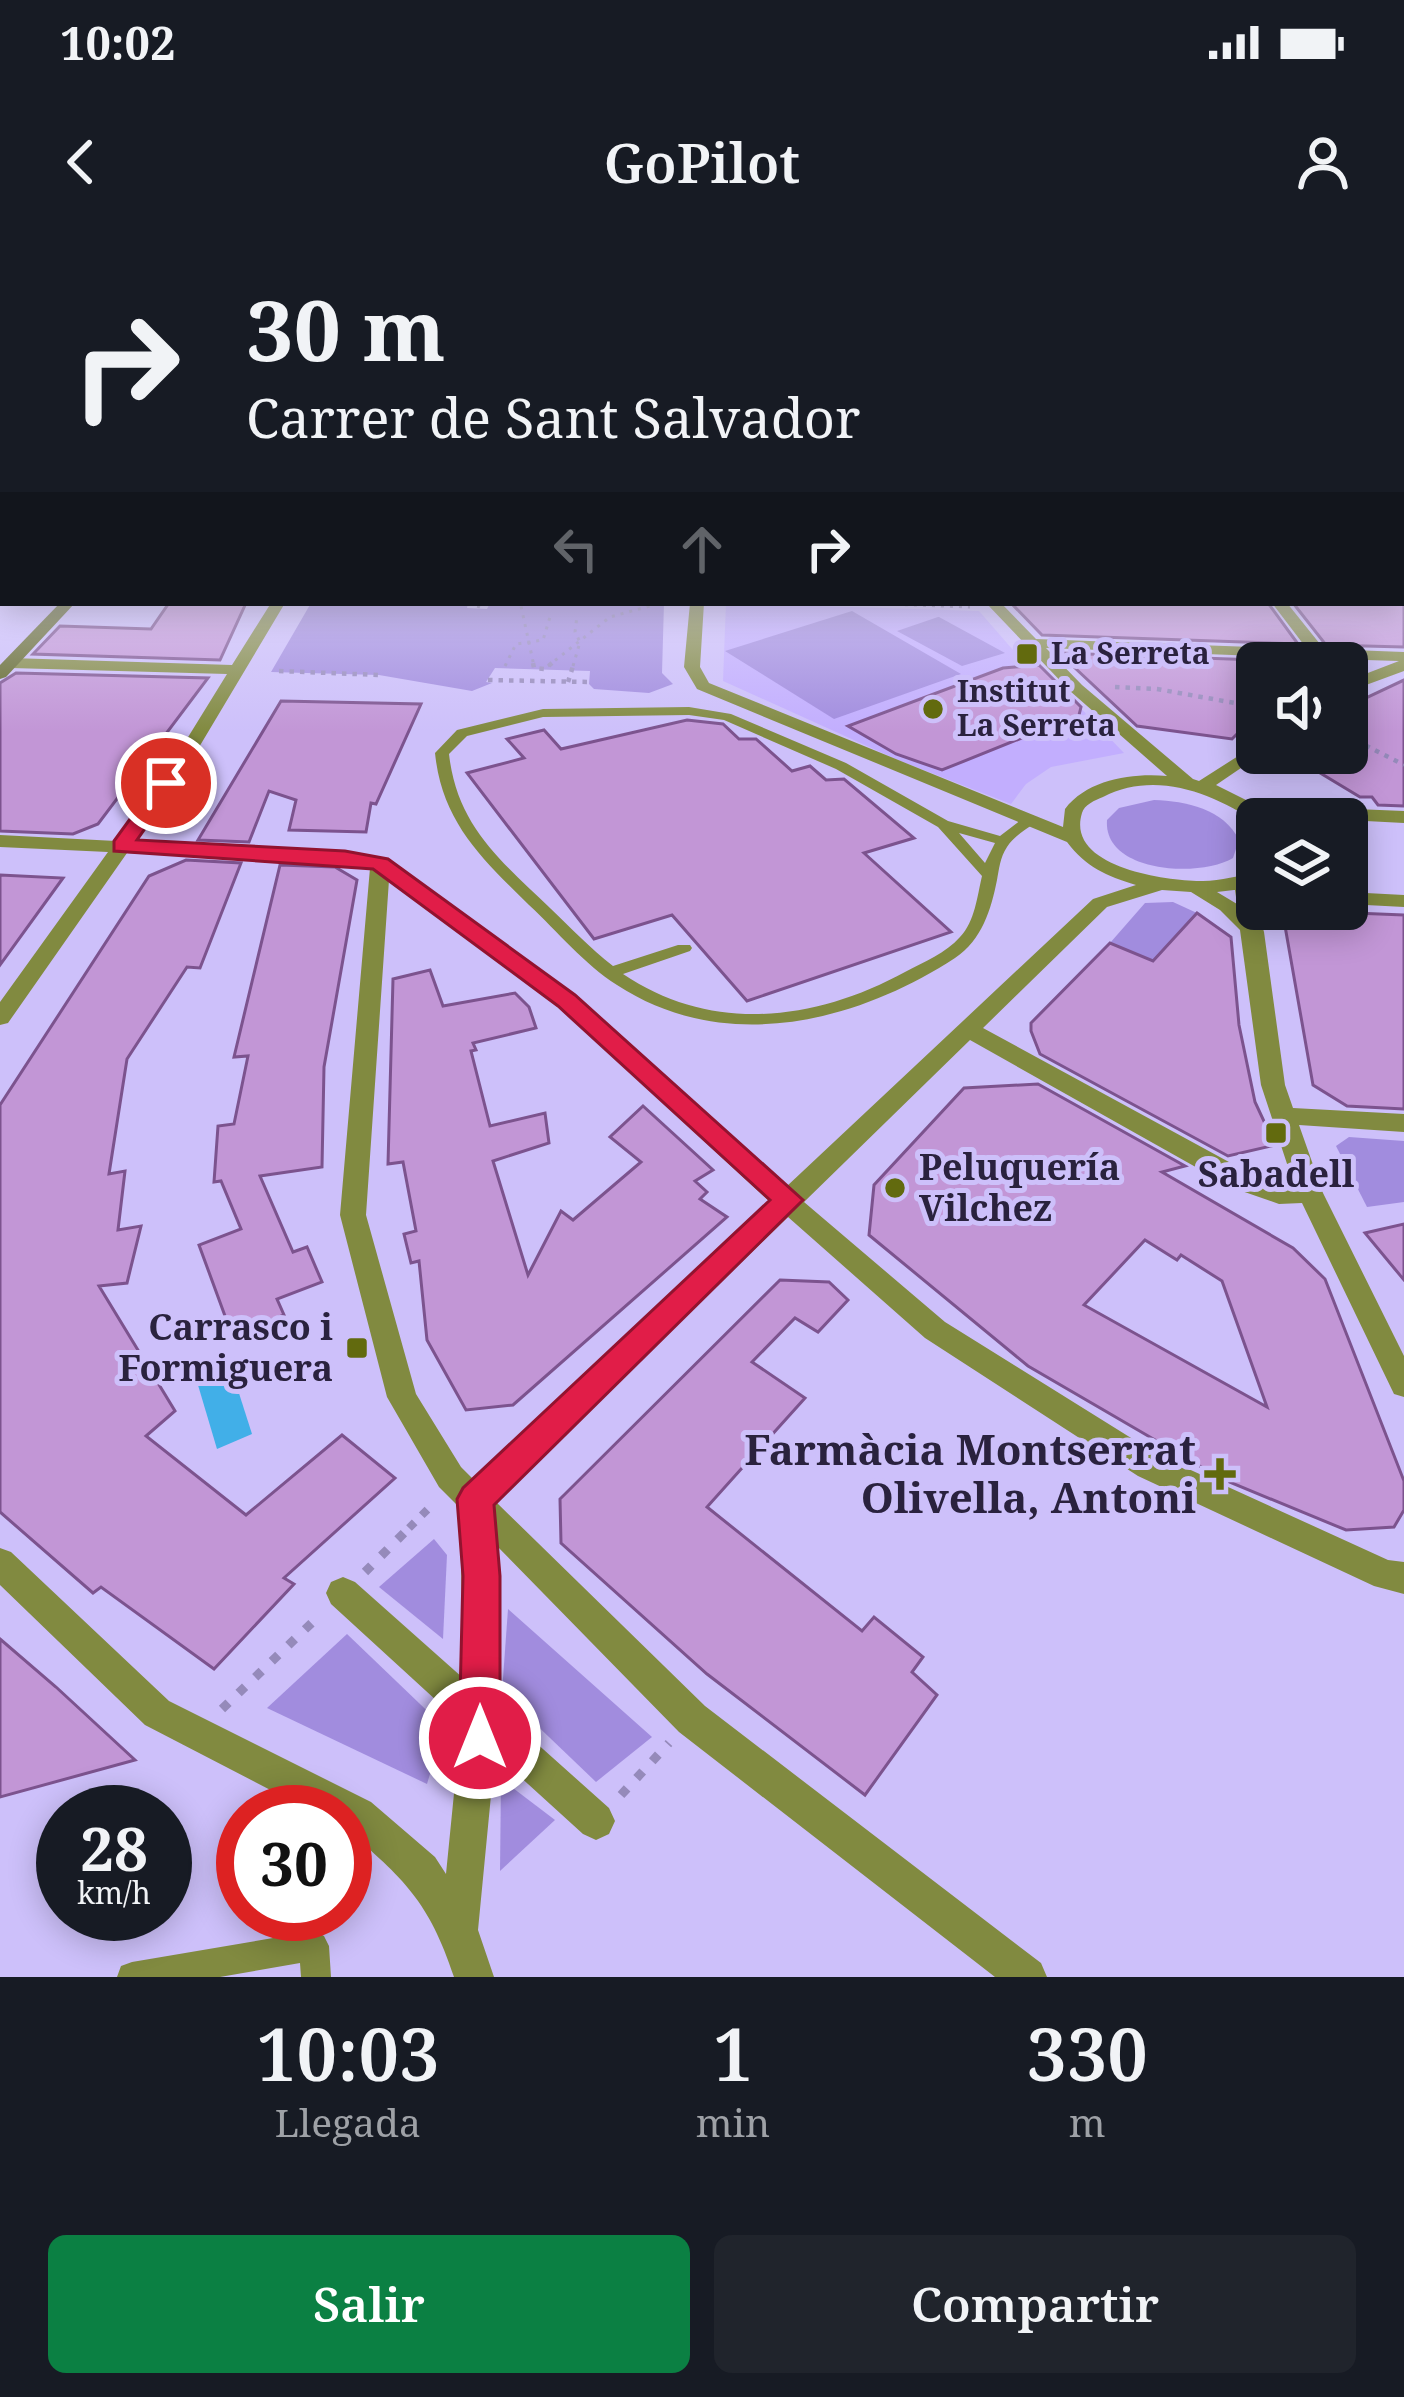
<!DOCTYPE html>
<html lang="es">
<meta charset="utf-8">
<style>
body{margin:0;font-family:"Noto Serif",serif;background:#20242c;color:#f1f3f6;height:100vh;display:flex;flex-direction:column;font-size:45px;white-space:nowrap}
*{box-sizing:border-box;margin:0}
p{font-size:39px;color:#9ea1a6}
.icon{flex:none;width:66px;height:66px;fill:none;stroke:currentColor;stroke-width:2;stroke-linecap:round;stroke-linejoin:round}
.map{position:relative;height:1737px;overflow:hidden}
.side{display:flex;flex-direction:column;background:#171b24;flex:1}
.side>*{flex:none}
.hud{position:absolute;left:0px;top:0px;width:1404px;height:366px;box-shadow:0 6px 30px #0003;background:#171b24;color:#f1f3f6;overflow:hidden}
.tools{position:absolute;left:1236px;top:402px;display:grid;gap:24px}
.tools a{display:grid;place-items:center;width:132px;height:132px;border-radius:18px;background:#171b24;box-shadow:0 6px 30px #0003;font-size:60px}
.speed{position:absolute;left:36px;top:1545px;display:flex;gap:24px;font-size:60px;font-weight:700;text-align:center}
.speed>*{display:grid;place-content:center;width:156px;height:156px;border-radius:50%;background:#171b24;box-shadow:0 6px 30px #0003;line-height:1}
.speed small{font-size:30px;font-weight:400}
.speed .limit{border:18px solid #d22;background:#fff;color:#111}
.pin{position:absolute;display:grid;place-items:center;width:102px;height:102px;color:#fff;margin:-51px;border:6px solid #fff;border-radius:50%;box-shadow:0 3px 12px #0007}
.me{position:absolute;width:132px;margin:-66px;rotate:0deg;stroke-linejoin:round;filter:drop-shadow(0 0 9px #0008)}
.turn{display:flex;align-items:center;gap:42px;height:252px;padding:0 48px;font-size:54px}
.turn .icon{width:156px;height:156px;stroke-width:2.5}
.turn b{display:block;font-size:84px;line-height:102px}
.lanes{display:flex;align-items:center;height:114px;padding:0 48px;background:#0003;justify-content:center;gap:60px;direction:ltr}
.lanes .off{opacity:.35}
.eta{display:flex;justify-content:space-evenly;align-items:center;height:204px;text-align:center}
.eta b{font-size:72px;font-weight:600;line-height:84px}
.primary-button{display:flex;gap:24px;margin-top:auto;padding:24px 48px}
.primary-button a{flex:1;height:138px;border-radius:18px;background:#0b8043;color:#fff;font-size:48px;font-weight:600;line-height:138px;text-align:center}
.primary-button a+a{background:#20242c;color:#f1f3f6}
.status{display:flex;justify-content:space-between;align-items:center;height:84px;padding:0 60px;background:#171b24;direction:ltr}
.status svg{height:33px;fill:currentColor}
header{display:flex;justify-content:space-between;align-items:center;height:156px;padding:0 48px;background:#171b24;font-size:54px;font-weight:600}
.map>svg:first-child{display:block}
.built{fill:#c2aefe}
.green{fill:#a18cde}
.water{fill:#41afe8}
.building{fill:#c296d6;stroke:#7c538e;stroke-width:3;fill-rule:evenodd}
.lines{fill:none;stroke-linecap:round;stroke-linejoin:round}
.path-far3{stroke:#958aba;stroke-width:3;stroke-dasharray:3 6;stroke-linecap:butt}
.path-far2{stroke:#958aba;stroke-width:4.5;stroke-dasharray:4.5 6;stroke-linecap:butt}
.path-far1{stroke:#958aba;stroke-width:8;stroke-dasharray:8 10;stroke-linecap:butt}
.path{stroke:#958aba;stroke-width:9;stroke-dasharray:9 14;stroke-linecap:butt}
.lane{fill:#818a40;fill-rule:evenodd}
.street{fill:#818a40;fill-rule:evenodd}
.secondary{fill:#5f6724;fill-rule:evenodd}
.route{fill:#e11d48;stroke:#92132f;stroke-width:3}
.poi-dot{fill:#626a0e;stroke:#cdc0fa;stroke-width:4.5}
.labels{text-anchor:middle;stroke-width:10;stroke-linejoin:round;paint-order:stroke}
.far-poi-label{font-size:30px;font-weight:bold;fill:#2a223e;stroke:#cdc0fa;text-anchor:start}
.poi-label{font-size:36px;font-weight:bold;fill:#2a223e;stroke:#cdc0fa;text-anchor:start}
.near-poi-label{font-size:42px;font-weight:bold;fill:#2a223e;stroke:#cdc0fa;text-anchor:end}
</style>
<div class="status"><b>10:02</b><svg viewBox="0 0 49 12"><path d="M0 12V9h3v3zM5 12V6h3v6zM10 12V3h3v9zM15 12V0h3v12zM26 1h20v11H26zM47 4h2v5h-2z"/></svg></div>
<header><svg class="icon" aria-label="back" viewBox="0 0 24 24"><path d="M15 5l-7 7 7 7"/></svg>GoPilot<svg class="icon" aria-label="person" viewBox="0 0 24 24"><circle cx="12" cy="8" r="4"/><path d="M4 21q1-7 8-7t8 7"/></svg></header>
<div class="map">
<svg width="1404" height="1737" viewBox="0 0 1404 1737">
<rect width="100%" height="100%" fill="#cdc0fa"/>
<path class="built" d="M726,363L979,371L1013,410L1069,456L1124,513L1051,527L1026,544L1011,564L898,520L723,441Z"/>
<g class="green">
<path d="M311,363H468L467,368L487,369L490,363H664L662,433L673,444L649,453L594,449L589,444L590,431L495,428L486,442L492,443L472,451L379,435L271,432Z"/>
<path d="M852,371L961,434L834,479L725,411Z"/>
<path d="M938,377H939L1005,413L962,426L897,391Z"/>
<path d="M1154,560C1186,561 1224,569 1239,600L1233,618C1200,638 1103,633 1107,580L1119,568Z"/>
<path d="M1173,662L1197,673L1153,721L1110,703L1145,663Z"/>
<path d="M1349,897L1404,901V962L1367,967L1336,906Z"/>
<path d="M434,1299L447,1315L443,1399L379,1347Z"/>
<path d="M508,1369L652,1497L596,1542L502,1452Z"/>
<path d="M347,1394L444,1487L427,1544L267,1468Z"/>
<path d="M501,1539L555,1580L500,1631Z"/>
</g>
<path class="water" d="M229,1122L252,1194L217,1209L195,1135Z"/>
<g class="building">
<path d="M169,363H246L220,420L33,414L60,386L151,389Z"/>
<path d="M1011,363H1268L1298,404L1042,395Z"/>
<path d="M1293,363H1404V407L1326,405Z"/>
<path d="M1059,413L1313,422V423H1257L1253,501L1237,494L1232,499L1137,486Z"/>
<path d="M1039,425L1081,467L1079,475L942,530L896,514L848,486L1003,428Z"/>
<path d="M16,433L208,438L98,584L73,594L0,591V443Z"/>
<path d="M1404,440V566L1378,565L1372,557H1360L1287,513H1347V467Z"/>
<path d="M281,461L421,464L376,564L371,563L366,592L289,590L296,560L269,551L249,602L198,600Z"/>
<path d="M687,480L723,484L739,499H756L792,531L810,526L826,540L844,539L914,598L864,613L951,692L747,761L672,675L594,699L467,533L524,518L507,499L544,490L561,509Z"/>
<path d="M186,620L241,623L200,728L187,727L127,819L109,934L125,931L118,990L141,986L127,1043L99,1046L175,1171L146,1196L246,1275L342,1195L395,1238L284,1338L294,1344L214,1429L101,1347L93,1353L0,1272V865L149,636Z"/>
<path d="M280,625L335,627L357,640L324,827L322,927L260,936L293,1012L307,1007L322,1042L277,1059L284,1075L232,1095L199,1005L241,989L221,941L214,942L218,886L234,884L248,816L234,817Z"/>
<path d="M0,635L63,638L0,725Z"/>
<path d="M1304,671L1404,675V869L1347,866L1313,845L1285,686Z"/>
<path d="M1197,673L1231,697L1239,785L1255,862L1275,905L1228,916L1040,814L1031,791V783L1110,703L1153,721Z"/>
<path d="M430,730L443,766L515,753L529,767L536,788L473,803L476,810L471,811L490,886L545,873L549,903L493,921L528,1035L561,971L573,980L641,922L610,897L643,866L713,930L695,941L707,952L700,959L727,977L513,1165L466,1170L427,1100L419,1021L411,1023L404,994L416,991L403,922L388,924L393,739Z"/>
<path d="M1038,844L1185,926L1162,932L1293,1008L1325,1039L1404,1241V1270L1394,1287L1346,1290L1222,1239L1028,1126L869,995L874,945L964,848ZM1145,1000L1177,1020L1181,1015L1222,1041L1267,1167L1084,1065Z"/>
<path d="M1404,984V1040L1365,993Z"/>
<path d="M780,1040L829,1042L848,1060L818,1092L795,1078L752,1122L805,1158L707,1267L862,1391L874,1377L923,1417L912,1432L937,1455L865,1555L707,1434L561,1303L560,1259Z"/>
<path d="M0,1399L56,1447L135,1520L0,1557Z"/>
</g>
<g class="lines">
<g class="path-far3">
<path d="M513,363L521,366L534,426"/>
<path d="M860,363L970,367"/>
<path d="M478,368L480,363"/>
<path d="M505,426L516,404L543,400L550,377"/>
<path d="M548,426L610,377L661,363"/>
<path d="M573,426L580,402L575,392L577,376"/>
</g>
<g class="path-far2">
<path d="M533,423L534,428L545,429L552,423"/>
<path d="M279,431L380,435"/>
<path d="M488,440L589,442"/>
<path d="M568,442L574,423"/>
<path d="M1115,447L1157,449L1257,467"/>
<path d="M1347,496L1404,525"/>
</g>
<path class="path-far1" d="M409,1288L432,1265"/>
<g class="path">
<path d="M365,1332L412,1285"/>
<path d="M222,1469L321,1374"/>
<path d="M621,1555L669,1503"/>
</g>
<g class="lane">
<path d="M689,467L731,474L846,523L948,581L1000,596L1025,577H1035V583C1025,590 1014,596 1007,607C1000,617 999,630 997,640C991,670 982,700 955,718C855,783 724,815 617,745C584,724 558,692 529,665C482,619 442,582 435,513L457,490L543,469ZM689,475L724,480L836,529L938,587L982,636C977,657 975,681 960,697C946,713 924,722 905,732C815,781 712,794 623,734L690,711L692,708L690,705H678L613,726C590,708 571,688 550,668C501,621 457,586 449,514L467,496L543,477ZM959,593L995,603L985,623Z"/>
<path d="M314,1691L324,1696L329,1706L331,1737H301L300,1723L220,1737H117L121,1726L132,1722Z"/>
</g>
<g class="street">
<path d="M0,248H3L0,256Z"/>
<rect x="1401" y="278" width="3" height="8"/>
<rect x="1401" y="332" width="3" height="8"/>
<path d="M271,363H285L186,529L135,602L345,611L387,620L574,756L786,947L1093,659L1136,645C1106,636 1086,627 1067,602L697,449L684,427L690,363H704L700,427L709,443L1063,587L1065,569C1088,539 1132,533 1167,536L1070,451L986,363H1001L1036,399L1307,409L1272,363H1287L1324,409L1404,412V431L1347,452V441L1399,421L1332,419L1333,423H1319L1315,418L1046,408L1082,445L1193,539L1199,541L1257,504V513H1263L1216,545L1256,565L1404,571V583L1269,576L1271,579H1257V583C1213,553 1155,530 1103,557C1095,560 1084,565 1082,573C1065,628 1169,641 1203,641C1221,641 1239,635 1257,633V669L1264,692L1285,845L1293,868L1404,874V892L1299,885L1323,953L1404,1116V1157L1394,1154L1302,963L1279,964L1233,948L970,800L804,962L945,1082L1160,1216L1388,1320L1404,1322V1354L1374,1346L1138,1236L925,1098L788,977L495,1261L705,1466L1041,1723L1047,1737H995L679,1492L494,1303L497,1468L609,1568L615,1581L609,1594L596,1600L583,1594L495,1514L478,1690L494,1737H454C429,1661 404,1639 345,1588V1572H313L145,1485L0,1345V1308L11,1312L169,1461L371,1562L435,1617L446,1634L461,1483L331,1364L326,1353L331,1342L343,1337L355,1342L463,1438L460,1268L439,1247L387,1157L340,975L370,628L345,623L127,613L8,783L0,785V762L108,612L0,607V595L116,601L169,528L227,434L11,428L3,423L11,418L232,425ZM389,640L558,766L770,962L474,1240L461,1227L416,1154L366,975ZM1162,650L1191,652L1220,670L1240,690L1261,845L1294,945H1280L1251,934L983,788L1107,667ZM1235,650L1237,664L1217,652L1234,650Z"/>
<path d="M1347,652L1404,655V667L1347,664Z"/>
</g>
<path class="secondary" d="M60,363H75L6,437L0,439V425Z"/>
</g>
<linearGradient id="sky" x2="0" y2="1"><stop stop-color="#65b2e8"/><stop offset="0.5" stop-color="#e8e3fd"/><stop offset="1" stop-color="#e8e3fd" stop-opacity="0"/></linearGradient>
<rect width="1404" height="492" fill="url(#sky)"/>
<path class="route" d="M166,537L177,543L137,600L345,611L388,619L575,755L803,960L494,1265L500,1336V1498L494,1512L480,1518L465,1512L459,1498L463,1336L457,1259L463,1248L770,960L558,766L373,629L114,611V601L159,539Z"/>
<g class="poi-dot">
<rect x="1015" y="402" width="24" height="24" rx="6"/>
<circle cx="933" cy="469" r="12"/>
<rect x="1264" y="881" width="24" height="24" rx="6"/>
<circle cx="895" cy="948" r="12"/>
<rect x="345" y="1096" width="24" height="24" rx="6"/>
<path d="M1214 1216h12v12h12v12h-12v12h-12v-12h-12v-12h12z"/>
</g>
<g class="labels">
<g class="far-poi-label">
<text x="1051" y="424">La Serreta</text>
<text x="957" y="462">Institut<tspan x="957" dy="34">La Serreta</tspan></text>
</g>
<g class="poi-label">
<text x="919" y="940">Peluquería<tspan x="919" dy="41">Vilchez</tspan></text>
<text x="1276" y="947" text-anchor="middle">Sabadell</text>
<text x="333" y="1100" text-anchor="end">Carrasco i<tspan x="333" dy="41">Formiguera</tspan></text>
</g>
<g class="near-poi-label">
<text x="1196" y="1225">Farmàcia Montserrat<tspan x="1196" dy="48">Olivella, Antoni</tspan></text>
</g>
</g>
</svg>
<div class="tools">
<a><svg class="icon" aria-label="sound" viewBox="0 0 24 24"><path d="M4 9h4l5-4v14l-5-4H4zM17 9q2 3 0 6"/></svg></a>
<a><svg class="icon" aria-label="layers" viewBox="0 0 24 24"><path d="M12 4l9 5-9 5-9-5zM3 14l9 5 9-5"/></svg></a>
</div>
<div class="speed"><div>28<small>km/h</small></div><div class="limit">30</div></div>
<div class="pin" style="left:166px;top:543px;background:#d93025"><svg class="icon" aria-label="arrive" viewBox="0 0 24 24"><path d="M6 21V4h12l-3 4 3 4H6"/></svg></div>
<svg class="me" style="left:480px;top:1498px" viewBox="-20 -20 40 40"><circle r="17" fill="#e11d48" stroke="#fff" stroke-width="3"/><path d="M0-11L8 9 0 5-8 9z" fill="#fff"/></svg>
<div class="hud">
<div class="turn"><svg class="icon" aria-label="right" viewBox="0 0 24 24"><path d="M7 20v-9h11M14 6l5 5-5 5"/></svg><div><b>30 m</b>Carrer de Sant Salvador</div></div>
<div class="lanes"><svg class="icon off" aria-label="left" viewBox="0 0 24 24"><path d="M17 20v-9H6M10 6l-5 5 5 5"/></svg><svg class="icon off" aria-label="ahead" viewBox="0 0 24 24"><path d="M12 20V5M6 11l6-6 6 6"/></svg><svg class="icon" aria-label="right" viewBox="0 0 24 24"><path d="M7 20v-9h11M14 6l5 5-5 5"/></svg></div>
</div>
</div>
<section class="side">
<div class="eta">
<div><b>10:03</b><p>Llegada</p></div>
<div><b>1</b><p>min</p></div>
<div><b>330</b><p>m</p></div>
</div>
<div class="primary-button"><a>Salir</a><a>Compartir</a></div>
</section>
